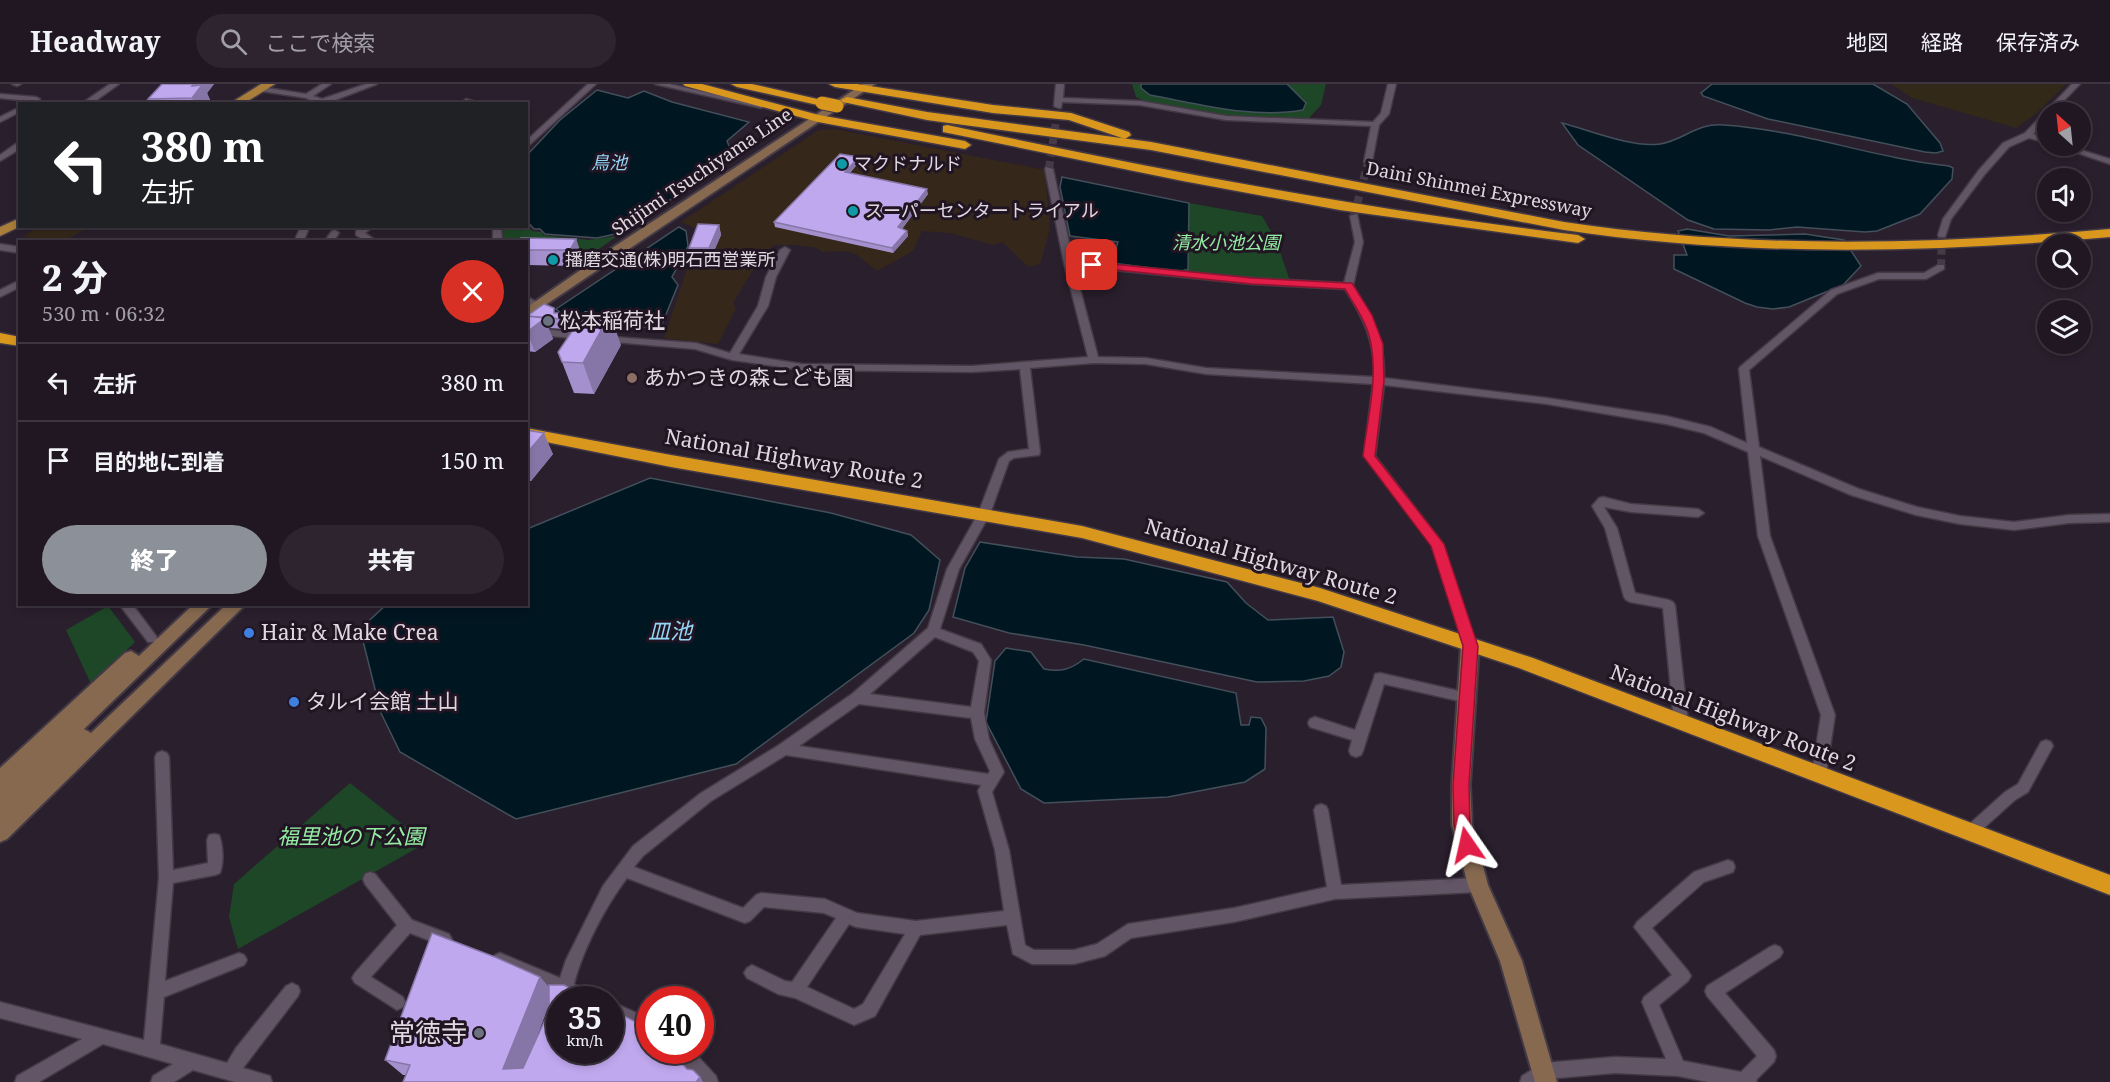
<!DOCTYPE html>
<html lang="ja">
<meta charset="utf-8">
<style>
body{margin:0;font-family:"Noto Serif","Noto Sans JP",serif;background:#2d242f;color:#f1f3f6;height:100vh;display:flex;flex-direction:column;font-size:22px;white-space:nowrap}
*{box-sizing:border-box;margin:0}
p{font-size:20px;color:#a29fa5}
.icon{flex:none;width:33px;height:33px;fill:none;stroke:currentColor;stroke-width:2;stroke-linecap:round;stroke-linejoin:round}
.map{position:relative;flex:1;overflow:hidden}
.panel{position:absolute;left:18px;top:156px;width:510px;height:366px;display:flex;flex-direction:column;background:#201722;border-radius:0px;box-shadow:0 3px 9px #0003,0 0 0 2px #3d3640}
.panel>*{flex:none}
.guide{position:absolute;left:18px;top:18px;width:510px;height:126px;border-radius:0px;box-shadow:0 3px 9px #0003,0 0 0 2px #3d3640;background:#202124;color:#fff;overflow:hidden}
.needle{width:39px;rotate:333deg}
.tools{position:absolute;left:2037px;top:18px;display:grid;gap:12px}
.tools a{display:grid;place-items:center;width:54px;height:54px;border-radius:50%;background:#201722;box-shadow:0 3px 9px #0003,0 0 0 2px #3d3640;font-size:30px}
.speed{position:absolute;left:546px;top:902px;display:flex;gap:12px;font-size:30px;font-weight:700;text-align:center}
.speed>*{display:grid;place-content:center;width:78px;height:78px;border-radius:50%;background:#201722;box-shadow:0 3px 9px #0003,0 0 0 2px #3d3640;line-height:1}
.speed small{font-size:15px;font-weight:400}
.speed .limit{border:9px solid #d22;background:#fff;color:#111}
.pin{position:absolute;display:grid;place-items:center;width:51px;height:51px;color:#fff;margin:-26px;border-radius:12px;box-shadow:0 3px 9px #0006}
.me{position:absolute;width:66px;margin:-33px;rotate:349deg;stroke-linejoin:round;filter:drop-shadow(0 0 4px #0008)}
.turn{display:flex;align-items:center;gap:21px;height:126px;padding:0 24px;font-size:27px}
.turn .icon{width:78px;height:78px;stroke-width:2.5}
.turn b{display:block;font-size:42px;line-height:51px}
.round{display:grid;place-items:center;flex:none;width:63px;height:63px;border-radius:32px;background:#2d242f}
.head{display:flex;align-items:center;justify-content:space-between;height:102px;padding:0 24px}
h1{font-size:36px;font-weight:800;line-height:45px}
.primary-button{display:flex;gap:12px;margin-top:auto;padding:12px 24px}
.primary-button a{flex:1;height:69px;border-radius:36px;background:#8c9099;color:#fff;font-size:24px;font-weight:800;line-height:69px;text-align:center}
.primary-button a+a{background:#2d242f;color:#f1f3f6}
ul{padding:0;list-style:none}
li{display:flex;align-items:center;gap:18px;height:78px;padding:0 24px;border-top:2px solid #3d3640}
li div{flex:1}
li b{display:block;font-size:22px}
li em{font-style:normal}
header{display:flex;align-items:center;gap:36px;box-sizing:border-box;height:84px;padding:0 30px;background:#201722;border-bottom:2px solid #3d3640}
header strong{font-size:28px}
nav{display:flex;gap:33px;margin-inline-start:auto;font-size:21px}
.search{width:420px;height:54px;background:#2d242f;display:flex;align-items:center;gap:15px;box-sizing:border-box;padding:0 21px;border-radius:33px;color:#a29fa5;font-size:22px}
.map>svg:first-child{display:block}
.commercial{fill:#35281a}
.industrial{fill:#332919}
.green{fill:#1d4726}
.water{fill:#001621;stroke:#43505b;stroke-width:1.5}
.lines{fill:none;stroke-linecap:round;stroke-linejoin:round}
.street-tunnel{stroke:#453b48;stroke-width:8;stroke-dasharray:8 4.5;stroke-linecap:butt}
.street-casing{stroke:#443a46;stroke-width:3}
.secondary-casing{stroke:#443a46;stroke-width:4}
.primary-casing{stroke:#443a46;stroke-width:3}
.highway-casing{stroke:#443a46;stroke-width:3}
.street{fill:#625565;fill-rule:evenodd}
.secondary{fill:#86694f;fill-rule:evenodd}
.primary{fill:#a97d3a;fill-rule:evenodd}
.highway{fill:#d9971d;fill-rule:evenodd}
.highway-bridge-casing{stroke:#443a46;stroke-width:15;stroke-linecap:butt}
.highway-bridge{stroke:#d9971d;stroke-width:13}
.wall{fill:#a590ce;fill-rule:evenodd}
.shaded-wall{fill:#8676a7}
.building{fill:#c0a8ef;stroke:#8676a7;stroke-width:1.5}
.route{fill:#e11d48;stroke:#92132f;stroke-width:1.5}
.culture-dot{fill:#0f9aa8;stroke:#211523;stroke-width:2}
.worship-dot{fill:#6b7280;stroke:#211523;stroke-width:2}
.education-dot{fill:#8d6e63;stroke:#211523;stroke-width:2}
.shop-dot{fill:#3f7fe0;stroke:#211523;stroke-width:2}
.labels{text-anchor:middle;stroke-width:6;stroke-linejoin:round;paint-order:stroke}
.far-water-label{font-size:18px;font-style:italic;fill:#94d6f6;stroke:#211523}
.far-poi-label{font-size:18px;fill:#e0d8e1;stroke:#211523;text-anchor:start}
.far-street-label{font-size:18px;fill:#e0d8e1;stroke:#211523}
.far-park-label{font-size:18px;font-style:italic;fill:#94eda3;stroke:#211523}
.poi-label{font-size:21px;fill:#e0d8e1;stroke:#211523;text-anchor:start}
.street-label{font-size:21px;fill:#e0d8e1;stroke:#211523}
.park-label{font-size:21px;font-style:italic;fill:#94eda3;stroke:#211523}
.water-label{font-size:22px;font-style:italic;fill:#94d6f6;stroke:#211523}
.near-poi-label{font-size:26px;fill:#e0d8e1;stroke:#211523;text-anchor:end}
</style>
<header>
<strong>Headway</strong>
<div class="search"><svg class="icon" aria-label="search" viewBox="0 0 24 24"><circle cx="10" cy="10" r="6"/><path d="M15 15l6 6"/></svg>ここで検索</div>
<nav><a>地図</a><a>経路</a><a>保存済み</a></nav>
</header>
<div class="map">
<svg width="2110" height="998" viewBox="0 0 2110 998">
<rect width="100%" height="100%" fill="#2a1f2d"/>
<g class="commercial">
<path d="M834,45L1045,86L1050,145L1040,180L1029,183L1002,158L993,161L950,149L922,147L913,167L877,187L856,170L844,167L822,168L817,164L798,161H774L763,170L736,214L733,219L736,225L718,260L664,254L700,146L681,138L819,46Z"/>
<path d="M42,142H89V143L64,157H25L30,154L23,152Z"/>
</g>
<path class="industrial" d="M1891,0H2066L2037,29L2016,44L1912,14Z"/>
<g class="green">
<path d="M1132,0H1326L1321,21L1309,34C1260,33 1180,35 1136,13Z"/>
<path d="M1189,119L1262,132L1276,156L1290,197L1183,188V185H1188Z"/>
<path d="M527,142L532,147L542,148L543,151L589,156L617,152L592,170L527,167L526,158L501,157L500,143Z"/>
<path d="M108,522L135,558L91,600L66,546Z"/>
<path d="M350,699L426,759L238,865L229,833L234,800Z"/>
</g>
<g class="water">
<path d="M1141,0H1287L1306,19L1303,26C1253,35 1199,20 1150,11L1141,4Z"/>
<path d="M1712,0H1873L1907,20L1940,59L1943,67L1936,69L1925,68L1768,35L1703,12L1701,9Z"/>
<path d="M597,6L628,14L644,7L672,18L749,38L727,57L729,62L741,69L620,149L597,154L545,150L540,145H534L527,137V71L560,36Z"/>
<path d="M1562,39C1589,46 1632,64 1660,60C1685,56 1695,39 1724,41C1800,46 1873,74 1949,82L1953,84L1952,95L1920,130L1877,147L1865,148L1797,143L1769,146L1714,145L1688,136L1578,61Z"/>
<path d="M1062,93L1189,119L1188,186H1184L1183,188L1112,179L1118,158L1070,152L1060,103Z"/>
<path d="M679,143L686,147L688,162L672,193L678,201L660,245L566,233L556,225Z"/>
<path d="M1687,145L1729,152L1805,150L1844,156L1861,182L1843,201L1789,223L1773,225L1757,223L1745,219L1674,185V171H1687L1678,147Z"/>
<path d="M650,394L831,429L911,451L940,476L929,526L914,549L736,680L516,735L400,668L381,629L360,545L386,521L526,520L527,445Z"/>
<path d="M980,458L1077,473L1124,475L1227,498L1246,519L1268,536L1333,533L1344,568L1341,583L1329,592L1304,597L1257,598L1084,561L1009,549L953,533L965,484Z"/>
<path d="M1006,564L1031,568L1044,585C1061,588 1070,586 1084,575L1236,609L1241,641H1249L1251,633L1261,634L1266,644L1265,685L1245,698L1168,713L1044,719L1021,705L986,638L995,577Z"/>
</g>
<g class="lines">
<g class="street-tunnel">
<path d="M1049,85L1058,23"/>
<path d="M1354,132L1368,78"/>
<path d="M1941,183L1942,151"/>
</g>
<g class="street-casing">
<g id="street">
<path d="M12,0H21L17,2Z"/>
<path d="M110,0H119L91,20H81Z"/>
<path d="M322,0H331L313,12L322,15L366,0H377L330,18L333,20H318L306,14L261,7L257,5L261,3L306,10Z"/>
<path d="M588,0H596L526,64V57Z"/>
<path d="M655,0H670L765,22L761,24Z"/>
<path d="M1056,0H1064L1063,14L1140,17L1226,32L1373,38L1381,29L1388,0H1396L1389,30L1379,41L1372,78L1368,80L1364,78L1371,42L1226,36L1140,21L1062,18L1061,24H1058L1054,22Z"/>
<path d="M2072,0H2080L2053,28H2048V35L2033,50L2048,54V59L2029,54L2009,63L1985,90L1951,135L1945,153H1939L1938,151L1943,135L1979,86L2003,59L2025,49Z"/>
<path d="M0,10L36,13L40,15L35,20H25L29,17L0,14Z"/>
<path d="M466,15L473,17L470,20H460Z"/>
<path d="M20,23V28L0,38V33Z"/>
<path d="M17,59H20V65L0,77V71Z"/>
<path d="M2057,62H2068L2110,75V80Z"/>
<path d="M1046,83L1053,85L1073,177L1252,194L1344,199L1355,158L1350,132L1357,130L1363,158L1353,202C1373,234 1385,256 1384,294L1547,314L1666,332L1711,343L1747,359L1739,285L1740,283L1831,206L1878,189H1924L1938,181H1944V185L1926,195H1879L1837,210L1749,286L1759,363L1859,405L1917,423L1960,432L2014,438L2069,431L2110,430V438L2069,439L2014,446L1960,440L1916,431L1851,411L1760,372L1770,452L1835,631L1826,690L1824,694L1819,696L1814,694L1812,690L1821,631L1758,452L1748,368L1704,349L1666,340L1547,320L1384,301L1375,372L1443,460L1476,562L1474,566H1466L1464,562L1432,461L1364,372L1373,300L1206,290L1146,280L1094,279L1030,284L1040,368L1039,371L1014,374L1009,377L990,430L959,485L940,545L981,560L991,576L984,629L989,655L1004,688L992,708L1009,766L1025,861L1034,866H1074L1097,860L1128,840L1234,824L1327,803L1314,726L1316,722L1321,720L1326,722L1328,726L1341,801L1478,794L1483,796L1485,801L1483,806L1478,808L1335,815L1234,838L1131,854L1105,872L1074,880H1032L1013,870L1007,841L920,851L875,932L854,941L795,914L778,910L747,894L744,889L747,884L752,881L785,897L792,898L836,834L824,829L764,823L750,837L745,839L627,794C605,823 583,865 574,900L595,910L597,915H560V922L556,920L554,915L556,908L495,881L492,876L495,871L500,869L560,894L566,876L603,802L633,762L701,709L779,661L852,610L928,544L947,485L978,430L999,375L1008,368L1029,365L1020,285L972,288L802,286L732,276L695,265L602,257L597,254L599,252L696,259L730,269L758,222L766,193L780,166L785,163L790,166L776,193L768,222L739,270L802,280L972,282L1088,273L1064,179L1045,85ZM1074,182L1252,200L1345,205C1364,235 1375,257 1374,293L1206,284L1146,274L1098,273ZM935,553L973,568L979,577L971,623L870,610ZM859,620L971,634L975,655L990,687L988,690L799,662ZM786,671L981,701L978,707L995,766L1004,827L916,837L857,829L825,815L761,809L756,811L743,824L634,783L643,772L711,717ZM849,840L856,843L905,850L863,920L854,925L807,903Z"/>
<path d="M301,142H310L303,158H294Z"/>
<path d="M363,142H374L365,149L378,158H367L356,151V147Z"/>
<path d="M493,142H501L502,158H493Z"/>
<path d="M335,146L339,149L333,158H324L332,147Z"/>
<path d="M0,160L20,163V169L0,166Z"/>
<path d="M20,196V203L0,213V206Z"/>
<path d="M526,212L540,220V224H534L526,219Z"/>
<path d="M526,244L585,249L590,252L585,255L526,250Z"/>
<path d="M1603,413L1631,420L1698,425L1704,429L1698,433L1631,428L1604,423L1617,444L1635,509L1669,516L1673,518L1675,521L1688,638L1686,642L1681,644L1676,642L1674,638L1663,524L1630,518L1626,516L1624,513L1605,444L1592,422L1599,414Z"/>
<path d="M119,520H132L156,552L158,555L156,558H148Z"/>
<path d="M1380,589L1468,609L1473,610L1475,614L1473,618L1468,619L1384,600L1363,667L1361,671L1356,673L1351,671L1349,667L1352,656L1310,643L1308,639L1310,635L1315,633L1355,646L1374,594L1375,590Z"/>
<path d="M2046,656L2051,658L2053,662L2028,708L2015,716L1975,752L1970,754L1965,752L1963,748L1965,744L2005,708L2018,700L2041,658Z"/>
<path d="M162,667L167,669L169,673L173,786L208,779L207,756L209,751L214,750L219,751C223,761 224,779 220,789L215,791L173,799L165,897L239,869L244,871L247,876L244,881L164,913L160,960L227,979L236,964L286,902L292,899L298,902L300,907L298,912L243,984L270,992L272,998H235L193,986L174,998H151L153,992L173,980L103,960L39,998H15L17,992L82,955L0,934V918L144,956L159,794L155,673L157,669Z"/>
<path d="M1728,776L1733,778L1735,783L1733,788L1704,798L1652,844L1688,887L1691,892L1688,897L1659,921L1683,977L1741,988L1757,972L1707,912L1705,907L1707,902L1770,863L1775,861L1780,863L1783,868L1780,873L1725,909L1774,966L1776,972L1774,978L1756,996L1757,998H1708L1678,992L1615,989L1546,995L1542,998H1520L1522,992L1543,979L1615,973L1666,975L1642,918L1644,913L1672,891L1634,843L1637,838L1694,788Z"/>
<path d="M370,788L375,790L412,836L449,850L452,855L449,860L444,862L410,849L371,893L403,913L405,918L403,923L397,926L355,899L352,894L355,889L397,841L365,800L363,795L365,790Z"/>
<path d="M610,917L650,935V952L610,933Z"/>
<path d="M673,966H692L716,992L718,998H699L675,972Z"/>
</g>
</g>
<g class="secondary-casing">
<g id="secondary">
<path d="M863,0H875L526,234V224L615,162Z"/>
<path d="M194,520H213L84,645L91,649L227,520H246L7,755L0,758V684L125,569L131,567L139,572Z"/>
<path d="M1470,555L1476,557L1479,562L1470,701L1472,741L1488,801L1522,877L1557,998H1535L1500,877L1468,801L1452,741V701L1461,562L1464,557Z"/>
</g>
</g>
<g class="primary-casing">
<g id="primary">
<path d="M261,0H275L243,20H229Z"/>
<path d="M20,134L21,142L0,152V143Z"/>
</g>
</g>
<g class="highway-casing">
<g id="highway">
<path d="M683,0H702L819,31L965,57L971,61L965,65L818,38L685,2Z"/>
<path d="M731,0H752L826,17L828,19L822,22L737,3Z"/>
<path d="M829,0H857L993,21L1071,29L1129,48L1131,51L1125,55L1069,36L993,29L835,3Z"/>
<path d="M847,13L927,28L1151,58L1564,138C1744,165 1929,161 2110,145V153C1929,169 1744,173 1564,146L1151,66L927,36L843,18L841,16Z"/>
<path d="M947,41C1156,85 1365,126 1578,151L1585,155L1578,159L1340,126L1183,97L943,48V42Z"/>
<path d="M0,249L20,253V262L0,259Z"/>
<path d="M526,344L671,371L1082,442L1320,504L1533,574L2110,791V811L1519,584L1318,517L1082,454L671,383L526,354Z"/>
</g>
</g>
<use href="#street" class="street"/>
<use href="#secondary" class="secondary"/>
<use href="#primary" class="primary"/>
<use href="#highway" class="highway"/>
<g class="highway-bridge-casing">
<path id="highway-bridge" d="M822,19L837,22"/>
</g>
<use href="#highway-bridge" class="highway-bridge"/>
</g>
<g class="wall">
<path d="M162,0H214L207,9L210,16L207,20H151L148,15Z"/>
<path d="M859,78L850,89L928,110L902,145L907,147L908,152L893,169L775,143L774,138Z"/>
<path d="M719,141L721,151L711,174L691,175L689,164Z"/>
<path d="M576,155L581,170L576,182L526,181V158Z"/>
<path d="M556,229H567L571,240L565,245L548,244L553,255L535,268L526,267V232Z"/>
<path d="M621,261L594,310L574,309L562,278Z"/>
<path d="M526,346L553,370L531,397L526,396Z"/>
<path d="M540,893L549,904L672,968L687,985L700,993L703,998H403L406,991H403L385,976ZM549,921V927L530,968L539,947Z"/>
</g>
<g class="shaded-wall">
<path d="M194,0H214L207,9L210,16L207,20H195L192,14V2Z"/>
<path d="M859,73V78L846,93L845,88Z"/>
<path d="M927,105L928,110L899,149L898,143Z"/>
<path d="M719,141L721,151L711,174L709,164Z"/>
<path d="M907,147L908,152L893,169L892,164Z"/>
<path d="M576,155L581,170L576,182L570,166Z"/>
<path d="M567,229L571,240L565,245L561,235Z"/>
<path d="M610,230L621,261L594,310L583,279Z"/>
<path d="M545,234L553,255L535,268L527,248Z"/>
<path d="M544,349L553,370L531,397L526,386V370Z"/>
<path d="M540,893L554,909L518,998L503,985Z"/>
<path d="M700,993L703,998H696Z"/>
</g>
<g class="building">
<path d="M162,0H194L192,2L202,1L192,14L148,15Z"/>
<path d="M840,70L859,73L845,88L927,105L898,143L907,147L892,164L774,138Z"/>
<path d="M698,140L719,141L709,164H689Z"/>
<path d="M521,154L576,155L570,166H526V158H519Z"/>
<path d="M544,220L554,224V229H567L561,235L527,232Z"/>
<path d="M585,228L610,230L583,279L562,278L558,268Z"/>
<path d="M526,232L545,234L527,248Z"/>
<path d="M526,346L544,349L526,370Z"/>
<path d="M432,849L495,873L540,893L503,985L523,984L549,927V901H564L591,915H560V966H610V925L638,939L641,937L650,941V966H670L687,985L693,986L700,993L696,998H403L410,981L385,976Z"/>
</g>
<path class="route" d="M1092,178L1252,194L1348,199H1352L1372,231L1383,260L1384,297L1375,372L1444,460L1478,562L1469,701L1470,741L1476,761L1473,766L1467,768L1462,766L1454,741L1453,701L1463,562L1431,462L1363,372C1367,337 1378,296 1371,260C1368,240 1355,222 1345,205L1252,200L1088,183L1086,181Z"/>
<g class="culture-dot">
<circle cx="842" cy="80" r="6"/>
<circle cx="853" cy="127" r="6"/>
<circle cx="553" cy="176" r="6"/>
</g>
<g class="worship-dot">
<circle cx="548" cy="237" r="6"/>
<circle cx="479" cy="949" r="6"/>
</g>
<circle class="education-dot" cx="632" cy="294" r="6"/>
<g class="shop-dot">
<circle cx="249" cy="549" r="6"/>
<circle cx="294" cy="618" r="6"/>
</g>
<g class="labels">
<g class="far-water-label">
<text x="609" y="85">鳥池</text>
</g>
<g class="far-poi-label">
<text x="854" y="86">マクドナルド</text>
<text x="865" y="133">スーパーセンタートライアル</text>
<text x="565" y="182">播磨交通(株)明石西営業所</text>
</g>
<g class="far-street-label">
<text transform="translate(702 88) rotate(-34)" y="6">Shijimi Tsuchiyama Line</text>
<text transform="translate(1479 106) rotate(11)" y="6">Daini Shinmei Expressway</text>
</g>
<g class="far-park-label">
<text x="1226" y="165">清水小池公園</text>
</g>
<g class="poi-label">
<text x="560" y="244">松本稲荷社</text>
<text x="644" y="301">あかつきの森こども園</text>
<text x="261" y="556">Hair &amp; Make Crea</text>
<text x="306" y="625">タルイ会館 土山</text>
</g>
<g class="street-label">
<text transform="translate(794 375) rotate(10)" y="7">National Highway Route 2</text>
<text transform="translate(1271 478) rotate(16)" y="7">National Highway Route 2</text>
<text transform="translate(1733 634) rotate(21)" y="7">National Highway Route 2</text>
</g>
<g class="park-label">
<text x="351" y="760">福里池の下公園</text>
</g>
<g class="water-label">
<text x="670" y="555">皿池</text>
</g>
<g class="near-poi-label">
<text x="467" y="958">常徳寺</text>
</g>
</g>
</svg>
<div class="tools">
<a><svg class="needle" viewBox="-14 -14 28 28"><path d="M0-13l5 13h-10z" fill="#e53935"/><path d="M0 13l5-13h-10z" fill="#a29fa5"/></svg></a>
<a><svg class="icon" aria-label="sound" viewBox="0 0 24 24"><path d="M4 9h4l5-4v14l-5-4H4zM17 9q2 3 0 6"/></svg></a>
<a><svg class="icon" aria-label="search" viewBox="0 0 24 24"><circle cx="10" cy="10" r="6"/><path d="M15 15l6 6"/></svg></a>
<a><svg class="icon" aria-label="layers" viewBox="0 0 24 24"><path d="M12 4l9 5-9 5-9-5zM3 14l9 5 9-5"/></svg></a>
</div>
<div class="speed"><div>35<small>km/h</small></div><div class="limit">40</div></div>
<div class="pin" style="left:1092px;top:181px;background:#d93025"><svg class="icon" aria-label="arrive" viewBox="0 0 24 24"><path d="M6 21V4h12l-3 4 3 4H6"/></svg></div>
<svg class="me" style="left:1467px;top:761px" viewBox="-20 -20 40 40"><path d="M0-17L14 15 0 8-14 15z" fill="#e11d48" stroke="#fff" stroke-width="4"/></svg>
<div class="guide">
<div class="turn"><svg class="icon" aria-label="left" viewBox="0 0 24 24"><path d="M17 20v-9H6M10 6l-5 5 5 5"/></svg><div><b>380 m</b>左折</div></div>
</div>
<section class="panel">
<div class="head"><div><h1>2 分</h1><p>530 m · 06:32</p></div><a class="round" style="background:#d93025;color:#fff"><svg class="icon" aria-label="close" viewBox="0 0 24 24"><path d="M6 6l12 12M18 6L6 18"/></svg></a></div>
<ul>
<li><svg class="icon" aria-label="left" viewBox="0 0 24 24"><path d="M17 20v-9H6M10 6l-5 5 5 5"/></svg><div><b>左折</b></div><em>380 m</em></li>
<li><svg class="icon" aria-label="arrive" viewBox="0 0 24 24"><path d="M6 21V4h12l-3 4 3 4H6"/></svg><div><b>目的地に到着</b></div><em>150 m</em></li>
</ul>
<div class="primary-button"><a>終了</a><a>共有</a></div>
</section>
</div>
